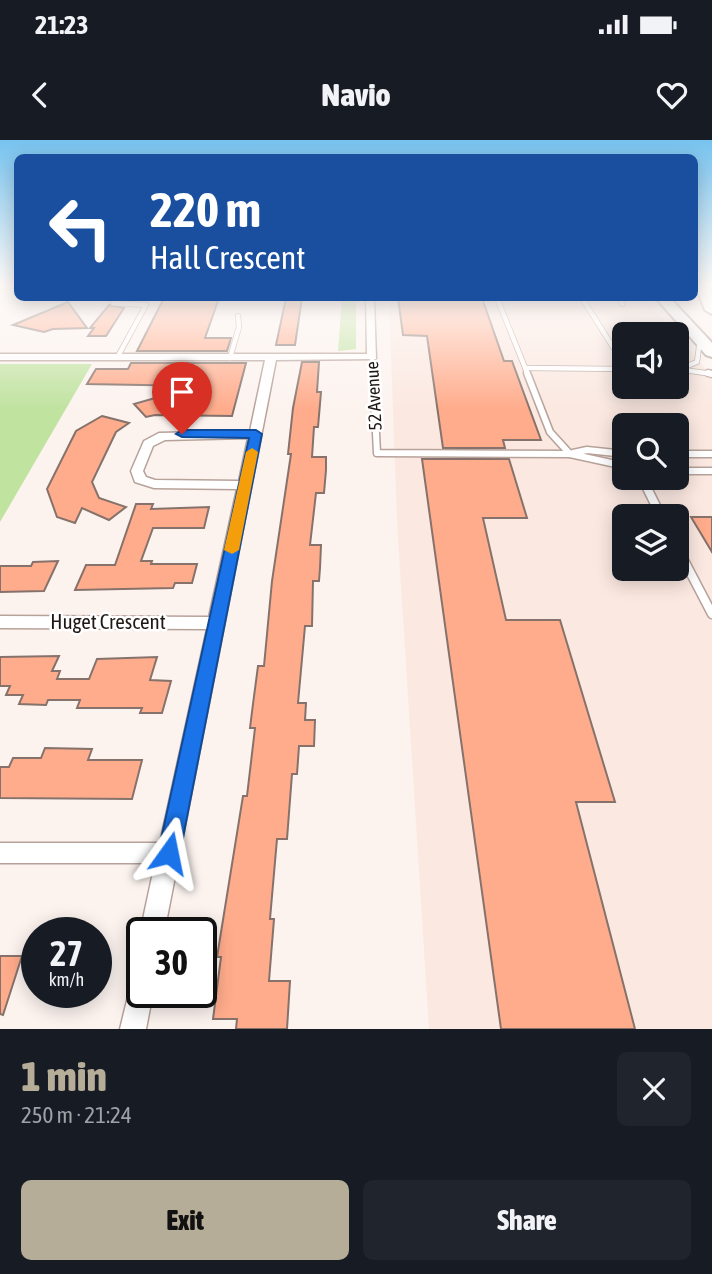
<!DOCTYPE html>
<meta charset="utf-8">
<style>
body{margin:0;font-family:"Asap Condensed",sans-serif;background:#20242c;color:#f1f3f6;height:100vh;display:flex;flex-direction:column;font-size:26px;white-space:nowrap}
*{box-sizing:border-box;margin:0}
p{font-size:23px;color:#9ea1a6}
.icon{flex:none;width:38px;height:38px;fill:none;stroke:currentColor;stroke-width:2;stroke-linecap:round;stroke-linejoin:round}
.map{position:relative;height:889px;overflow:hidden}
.sheet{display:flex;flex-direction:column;background:#171b24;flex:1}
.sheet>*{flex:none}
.guide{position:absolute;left:14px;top:14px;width:684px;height:147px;border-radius:10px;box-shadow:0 4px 18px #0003;background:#1a4fa0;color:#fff;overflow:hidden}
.tools{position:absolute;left:612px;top:182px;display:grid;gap:14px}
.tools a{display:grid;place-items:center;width:77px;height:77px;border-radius:10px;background:#171b24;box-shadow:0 4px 18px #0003;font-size:35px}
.speed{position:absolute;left:21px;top:777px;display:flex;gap:14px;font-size:35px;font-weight:700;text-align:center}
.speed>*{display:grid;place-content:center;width:91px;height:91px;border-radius:50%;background:#171b24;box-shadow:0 4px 18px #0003;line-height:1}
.speed small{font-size:18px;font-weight:400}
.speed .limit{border:4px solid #111;border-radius:10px;background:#fff;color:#111}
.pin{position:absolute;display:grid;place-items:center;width:60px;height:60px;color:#fff;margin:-72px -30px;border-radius:50% 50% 50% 0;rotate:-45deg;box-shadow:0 0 7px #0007}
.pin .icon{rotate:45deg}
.me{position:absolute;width:77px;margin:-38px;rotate:12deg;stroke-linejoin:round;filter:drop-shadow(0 0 5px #0008)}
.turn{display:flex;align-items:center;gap:24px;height:147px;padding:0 21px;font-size:32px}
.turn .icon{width:91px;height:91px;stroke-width:2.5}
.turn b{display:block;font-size:49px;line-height:60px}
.round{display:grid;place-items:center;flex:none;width:74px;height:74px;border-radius:10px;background:#20242c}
.head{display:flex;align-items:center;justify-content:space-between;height:119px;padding:0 21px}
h1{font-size:42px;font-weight:800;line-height:52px;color:#b6ad99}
.cta{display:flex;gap:14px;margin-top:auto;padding:14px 21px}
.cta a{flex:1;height:80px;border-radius:10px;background:#b6ad99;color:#111;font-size:28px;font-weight:800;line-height:80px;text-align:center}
.cta a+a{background:#20242c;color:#f1f3f6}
.status{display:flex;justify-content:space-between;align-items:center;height:49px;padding:0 35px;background:#171b24;direction:ltr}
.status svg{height:19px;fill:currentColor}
header{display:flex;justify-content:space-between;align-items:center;height:91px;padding:0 21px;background:#171b24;font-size:32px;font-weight:800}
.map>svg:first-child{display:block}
.built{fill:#fbe8e1;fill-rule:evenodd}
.green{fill:#c0e3a0}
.building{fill:#ffac8c;stroke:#86726b;stroke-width:2}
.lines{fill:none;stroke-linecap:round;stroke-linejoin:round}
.service-far2-casing{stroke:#b7a29a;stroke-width:6}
.service-far1-casing{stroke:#b7a29a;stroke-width:9}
.service-casing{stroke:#b7a29a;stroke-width:11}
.minor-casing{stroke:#b7a29a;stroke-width:3}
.primary-casing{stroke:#b7a29a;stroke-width:4}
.service-far2{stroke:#fff;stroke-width:4.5}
.service-far1{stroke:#fff;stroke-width:6}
.service{stroke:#fff;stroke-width:8}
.minor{fill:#fff;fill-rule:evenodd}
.primary{fill:#fff;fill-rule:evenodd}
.route{fill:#1a73e8;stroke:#114b97;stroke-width:2}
.slow{fill:#f59e0b}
.labels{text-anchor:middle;stroke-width:5;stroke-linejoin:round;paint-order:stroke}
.far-street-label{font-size:18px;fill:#1f1714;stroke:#fff}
.street-label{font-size:21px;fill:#1f1714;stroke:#fff}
</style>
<div class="status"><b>21:23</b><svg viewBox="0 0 49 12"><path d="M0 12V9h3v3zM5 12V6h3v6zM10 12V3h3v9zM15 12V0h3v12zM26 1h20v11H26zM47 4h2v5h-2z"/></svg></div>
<header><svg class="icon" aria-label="back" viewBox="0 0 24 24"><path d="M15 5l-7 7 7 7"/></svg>Navio<svg class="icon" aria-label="heart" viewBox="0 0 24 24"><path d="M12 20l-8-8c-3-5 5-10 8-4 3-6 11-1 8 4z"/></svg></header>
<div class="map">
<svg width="712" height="889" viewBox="0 0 712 889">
<rect width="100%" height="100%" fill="#fcf3ef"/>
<path class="built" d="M389,158H645L677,194H625V247H677V195L712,237V889H429L397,382ZM625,285H677V338H625ZM625,376H677V429H625Z"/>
<g class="green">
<path d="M342,158H356V209L338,211Z"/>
<path d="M0,224H92L0,382Z"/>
</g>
<g class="building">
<path d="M164,158H219L205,198H231L227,211H137Z"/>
<path d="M286,158H302L295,205H276Z"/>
<path d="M398,158H482L504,221H512L541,300H503L505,308H443L427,196L403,195Z"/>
<path d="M68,162L87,188L53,189L44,192L13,185Z"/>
<path d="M109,165L124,168L106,196H88L94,188H90Z"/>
<path d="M302,222H319L317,252H321L318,287H314L312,317H326V330L324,353H316L310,405H321L320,428L319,441H313L312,486H305L298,563H306L305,580H315L314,606H299L297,634H292L287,699H277L270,779H274L269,841H290L287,889H236L237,879H213L221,817H217L243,656H247L255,588H250L253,564L258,526H264L272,441L291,314H288L293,268Z"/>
<path d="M131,223H246L232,276L155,275L146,277L134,264L197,246L87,244L96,229H128Z"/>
<path d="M102,276L129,283L116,292L92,342L99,358L126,367L109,380L82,368L75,383L57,377L47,349L76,291Z"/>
<path d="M422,319H509L527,378H483L506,480H560L615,662H576L635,889H501Z"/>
<path d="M136,364H153L151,369L209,367L204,388H153L141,421H152L151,424H197L192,443H175L173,448L75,450L86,425H115Z"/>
<path d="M691,377H712V412Z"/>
<path d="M58,421L44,451L0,452V426H31L33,422Z"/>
<path d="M59,516L52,531H60L57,539H89L97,519L157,517L150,540L171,541L162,573H140L142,568H77L80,560H48L46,565L19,564L23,555H6L10,546H0V517Z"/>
<path d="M45,608L92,609L88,620H142L132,659L0,658V627H9L13,618H41Z"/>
<path d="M0,816H22L3,875L0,874Z"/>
</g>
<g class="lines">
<g class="service-far2-casing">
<g id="service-far2">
<path d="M497,158L528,235"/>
<path d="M582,158L625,226"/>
<path d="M615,158L621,160L622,164"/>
<path d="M113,163L146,165L117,218"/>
<path d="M372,217L373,235"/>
<path d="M230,218L239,187L238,176"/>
<path d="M525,228L625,229"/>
<path d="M679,229L697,222L700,199"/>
<path d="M684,230L712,234"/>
</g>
</g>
<g class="service-far1-casing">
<g id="service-far1">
<path d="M373,233L377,313L570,314L625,326"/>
<path d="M527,233L550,292L570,314"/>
<path d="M708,233L712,234"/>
<path d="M573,313L587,310L625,314"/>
<path d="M677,314H712"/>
<path d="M677,331H712"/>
<path d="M642,338L647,348"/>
</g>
</g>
<g class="service-casing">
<g id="service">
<path d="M646,346L661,376"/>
<path d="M677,407L712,474"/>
</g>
</g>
<g class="minor-casing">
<g id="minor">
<path d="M366,158H374L376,219L276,220L164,793H142V797L140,793L155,723H0V703H160L207,489L0,488V476L209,477L237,349L154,348L135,342L131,331L144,301L159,293L250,291L265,220H0V214H367ZM248,298L239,341L155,340L146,337L143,331L153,306L165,300Z"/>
<path d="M142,832V852H153L146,889H120L133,836Z"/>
</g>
</g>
<g class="primary-casing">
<g id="primary">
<path d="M695,145H708L712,155V174L705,170Z"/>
<path d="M656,158H670L712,203V217L706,215Z"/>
</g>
</g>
<use href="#service-far2" class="service-far2"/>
<use href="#service-far1" class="service-far1"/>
<use href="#service" class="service"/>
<use href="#minor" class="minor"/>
<use href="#primary" class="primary"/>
</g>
<linearGradient id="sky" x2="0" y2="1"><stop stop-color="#77c3ef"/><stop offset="0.54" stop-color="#fefaf8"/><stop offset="1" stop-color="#fefaf8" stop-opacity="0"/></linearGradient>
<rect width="712" height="269" fill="url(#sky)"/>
<path class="route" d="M256,290L262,294L180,713L177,720L169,723L161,720L158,713L249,298L182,297L176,294L182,290Z"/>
<path class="slow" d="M252,308L258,312L239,410L232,414L224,410L246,312Z"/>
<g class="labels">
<g class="far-street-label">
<text transform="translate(374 256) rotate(-93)" y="6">52 Avenue</text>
</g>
<g class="street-label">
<text x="108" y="489">Huget Crescent</text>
</g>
</g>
</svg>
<div class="tools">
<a><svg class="icon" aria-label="sound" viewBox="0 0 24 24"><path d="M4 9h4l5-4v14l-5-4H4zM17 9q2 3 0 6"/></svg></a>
<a><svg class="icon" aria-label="search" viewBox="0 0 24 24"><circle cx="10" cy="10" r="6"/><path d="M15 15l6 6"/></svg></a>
<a><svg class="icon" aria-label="layers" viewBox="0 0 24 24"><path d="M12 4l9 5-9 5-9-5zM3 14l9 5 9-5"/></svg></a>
</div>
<div class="speed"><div>27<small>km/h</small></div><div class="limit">30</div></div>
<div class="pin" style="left:182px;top:294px;background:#d93025"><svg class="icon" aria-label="arrive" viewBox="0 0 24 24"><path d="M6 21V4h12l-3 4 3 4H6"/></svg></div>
<svg class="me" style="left:169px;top:713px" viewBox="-20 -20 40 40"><path d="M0-17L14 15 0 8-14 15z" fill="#1a73e8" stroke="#fff" stroke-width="4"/></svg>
<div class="guide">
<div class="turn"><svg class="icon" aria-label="left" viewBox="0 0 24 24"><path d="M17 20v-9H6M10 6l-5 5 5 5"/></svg><div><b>220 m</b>Hall Crescent</div></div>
</div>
</div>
<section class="sheet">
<div class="head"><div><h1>1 min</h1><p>250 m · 21:24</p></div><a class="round"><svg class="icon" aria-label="close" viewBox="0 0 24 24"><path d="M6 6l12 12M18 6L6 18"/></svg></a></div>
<div class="cta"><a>Exit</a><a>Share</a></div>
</section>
